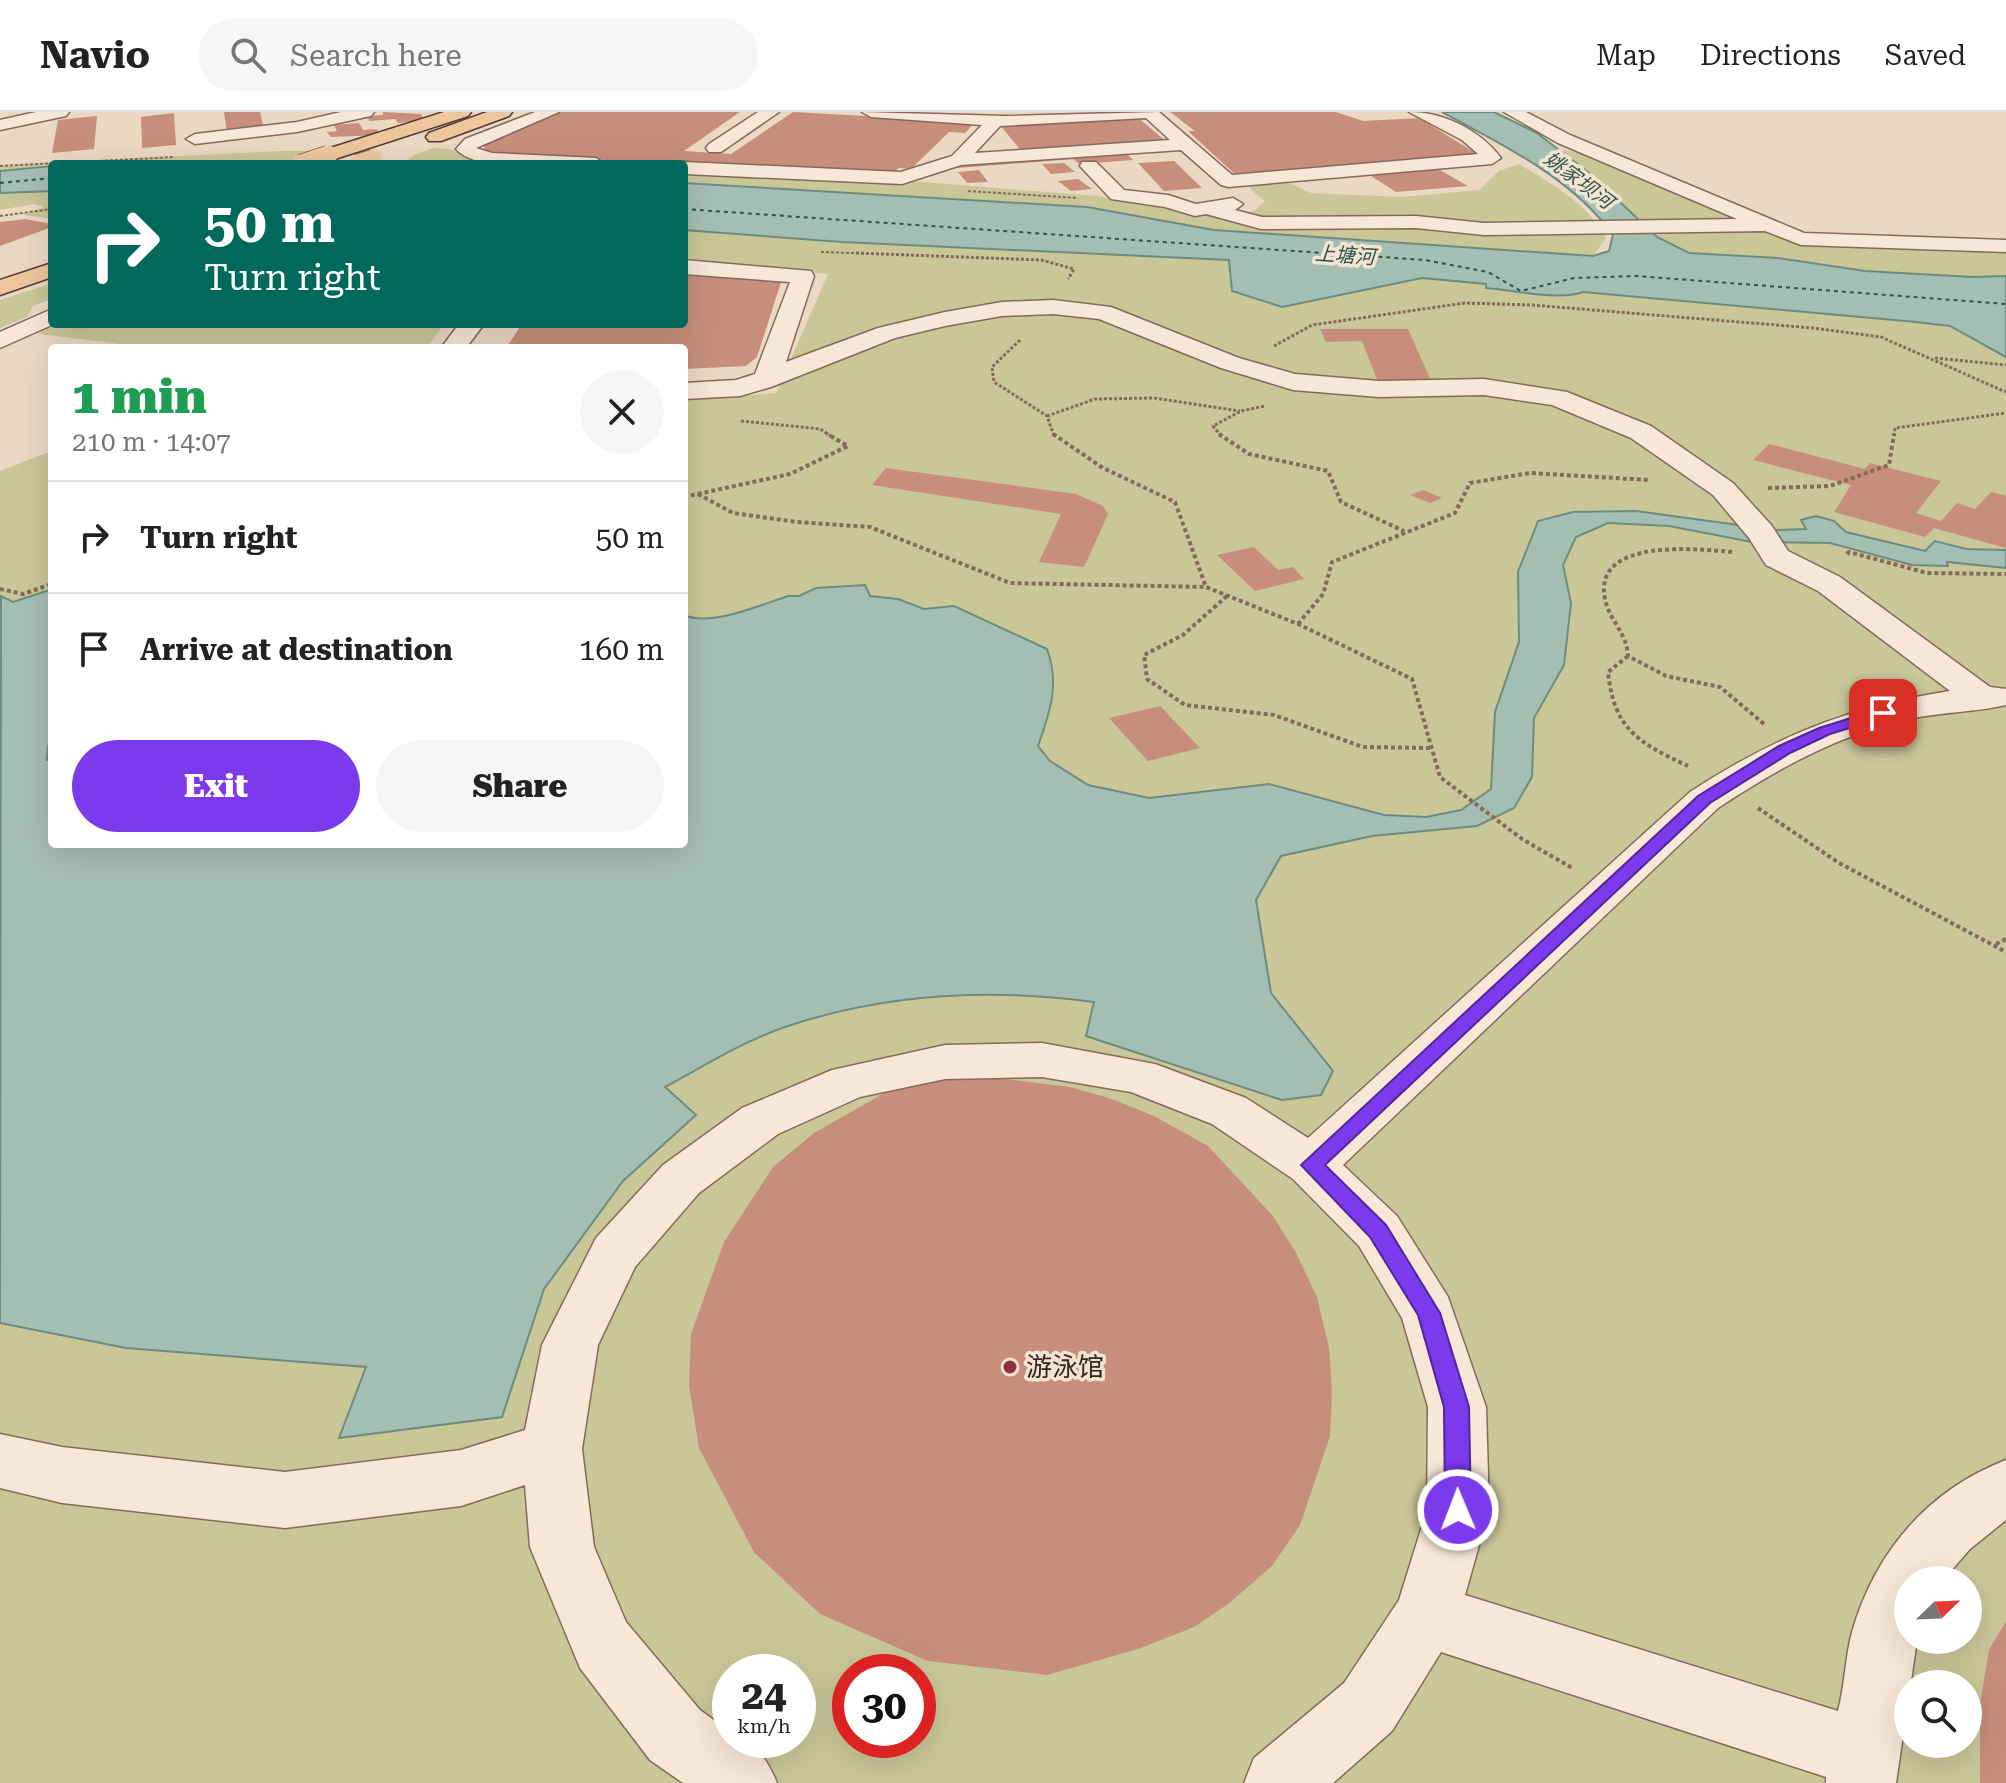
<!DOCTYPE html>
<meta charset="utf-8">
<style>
body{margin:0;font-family:"Roboto Serif","Noto Sans SC",serif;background:#f6f6f6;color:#222;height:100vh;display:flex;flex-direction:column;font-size:30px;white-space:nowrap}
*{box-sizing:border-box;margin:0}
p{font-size:26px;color:#767676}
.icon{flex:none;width:44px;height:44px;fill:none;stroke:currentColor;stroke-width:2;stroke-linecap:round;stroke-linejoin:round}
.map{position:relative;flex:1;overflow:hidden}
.drawer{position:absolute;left:48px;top:232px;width:640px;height:504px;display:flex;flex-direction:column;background:#fff;border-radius:8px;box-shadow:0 8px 32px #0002}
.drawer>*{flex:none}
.hud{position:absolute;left:48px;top:48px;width:640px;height:168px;border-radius:8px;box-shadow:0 8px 32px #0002;background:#00695c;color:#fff;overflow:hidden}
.needle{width:52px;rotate:67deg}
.buttons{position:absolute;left:1894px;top:1454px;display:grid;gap:16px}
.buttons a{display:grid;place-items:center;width:88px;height:88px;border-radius:50%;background:#fff;box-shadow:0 8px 32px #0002;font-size:40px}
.speed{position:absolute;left:712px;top:1542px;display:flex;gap:16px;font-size:40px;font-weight:700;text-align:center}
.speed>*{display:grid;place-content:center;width:104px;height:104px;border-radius:50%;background:#fff;box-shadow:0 8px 32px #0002;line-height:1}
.speed small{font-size:20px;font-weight:400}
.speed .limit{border:12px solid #d22;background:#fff;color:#111}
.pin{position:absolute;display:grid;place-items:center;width:68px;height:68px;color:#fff;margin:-34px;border-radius:16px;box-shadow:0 4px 12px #0006}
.me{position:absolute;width:88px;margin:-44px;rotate:359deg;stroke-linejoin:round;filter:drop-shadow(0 0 6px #0008)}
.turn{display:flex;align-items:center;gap:28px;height:168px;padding:0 24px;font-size:36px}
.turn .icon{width:104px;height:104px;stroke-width:2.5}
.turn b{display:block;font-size:56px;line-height:68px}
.round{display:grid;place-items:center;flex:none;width:84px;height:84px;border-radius:42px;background:#f6f6f6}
.overview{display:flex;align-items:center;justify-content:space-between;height:136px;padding:0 24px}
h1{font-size:48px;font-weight:800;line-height:60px;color:#1e9e55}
.button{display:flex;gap:16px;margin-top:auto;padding:16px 24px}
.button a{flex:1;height:92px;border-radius:48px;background:#7c3aed;color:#fff;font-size:32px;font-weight:800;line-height:92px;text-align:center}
.button a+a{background:#f6f6f6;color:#222}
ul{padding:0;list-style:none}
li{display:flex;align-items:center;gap:24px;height:112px;padding:0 24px;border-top:2px solid #e0e0e0}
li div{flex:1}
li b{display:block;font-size:30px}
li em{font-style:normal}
header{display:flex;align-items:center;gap:48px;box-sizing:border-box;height:112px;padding:0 40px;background:#fff;border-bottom:2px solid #e0e0e0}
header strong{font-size:38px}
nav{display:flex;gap:44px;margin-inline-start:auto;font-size:28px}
.search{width:560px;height:72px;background:#f6f6f6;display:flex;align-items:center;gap:20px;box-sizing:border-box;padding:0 28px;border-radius:44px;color:#767676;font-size:30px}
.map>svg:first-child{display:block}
.green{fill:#c9c698;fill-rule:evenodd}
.water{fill:#a5beb3;stroke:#6d8c7f;stroke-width:2}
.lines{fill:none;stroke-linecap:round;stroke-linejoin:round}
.ferry{stroke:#2e544b;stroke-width:2;stroke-dasharray:4 4;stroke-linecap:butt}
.building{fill:#c78e7b}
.minor-casing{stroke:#856a5b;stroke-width:3}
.major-casing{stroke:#523a2f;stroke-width:3}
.path-far2{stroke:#856a5b;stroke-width:2;stroke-dasharray:3 2;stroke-linecap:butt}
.path-far1{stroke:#856a5b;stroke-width:3;stroke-dasharray:3 2;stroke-linecap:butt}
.path{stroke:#856a5b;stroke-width:4;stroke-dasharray:4 3;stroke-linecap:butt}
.minor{fill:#f7e7d6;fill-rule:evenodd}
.major{fill:#edc69d;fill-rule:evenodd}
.major-bridge-casing{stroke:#523a2f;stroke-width:20;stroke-linecap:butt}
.major-bridge{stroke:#edc69d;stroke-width:19}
.route{fill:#7c3aed;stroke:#51269a;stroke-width:2}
.poi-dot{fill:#902f40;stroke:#f3e4d2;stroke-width:3}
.labels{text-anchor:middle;stroke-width:7;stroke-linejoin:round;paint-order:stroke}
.far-water-label{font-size:20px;font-style:italic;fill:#2e544b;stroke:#f3e4d2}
.near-poi-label{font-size:26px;fill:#35251e;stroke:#f3e4d2;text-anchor:start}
</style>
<header>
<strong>Navio</strong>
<div class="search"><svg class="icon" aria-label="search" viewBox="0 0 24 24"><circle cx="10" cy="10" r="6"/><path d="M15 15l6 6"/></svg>Search here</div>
<nav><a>Map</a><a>Directions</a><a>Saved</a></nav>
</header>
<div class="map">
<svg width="2006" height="1671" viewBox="0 0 2006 1671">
<rect width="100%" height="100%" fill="#ebd8c3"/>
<g class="green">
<path d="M433,36L450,37L476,48L553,52L405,51L414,43Z"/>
<path d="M1561,37L1594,45L1704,94L1801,131L2006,139V164L1973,165L1865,159L1778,146L1689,141L1657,125Z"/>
<path d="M281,39H322L282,52L173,48L52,52L0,59V53Z"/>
<path d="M1519,52C1553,73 1586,90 1606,126L1593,144L1214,118L1087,95L684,71V58L899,68L1096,84L1214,104L1254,99L1265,89L1250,77L1253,72L1289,71L1311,81L1402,85L1479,78L1499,59Z"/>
<path d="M28,79H52V107L24,103L44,95L34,92L0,98V81Z"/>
<path d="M684,118L842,130L1229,148L1282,195L1422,166L1487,172V176C1512,179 1560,189 1583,180L1916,210L2006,222V1671H0V359L52,339V732H684V288L776,281L828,162L684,149ZM1908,1468H1968V1528H1908ZM730,1560H798V1628H730ZM850,1560H918V1628H850ZM1908,1572H1968V1632H1908Z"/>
<path d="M52,171V187L33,194L27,205L0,216V188Z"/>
<path d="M54,212H444L427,236H152L40,222L43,217Z"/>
</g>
<g class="water">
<path d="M1442,0H1494L1537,21L1589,61L1657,125L1689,141L1778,146L1865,159L1973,165L2006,164V245L1950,214L1916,210L1583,180C1560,189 1512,178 1486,176V172L1422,166L1282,195L1232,179L1229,148L842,130L684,118V71L1087,95L1214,118L1593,144L1609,139L1613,123C1572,66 1503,33 1442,0Z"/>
<path d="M52,54V79L0,81V59Z"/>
<path d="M1636,399L1775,418L1806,417L1801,408L1816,404L1834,409L1846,420L1925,439L1935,429L1966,437L2006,438V456L1947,450L1948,454L1912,453L1830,431L1752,430L1669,414L1608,411L1576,425L1563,453L1571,491L1564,553L1534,606L1532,665L1514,696L1477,714L1372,724L1281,744L1256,788L1271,881L1333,959L1321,983L1282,988L1086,924L1094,890C990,876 885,881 785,915C744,929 704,954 665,975L696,1003L623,1069L544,1177L502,1305L339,1326L366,1255L126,1236L0,1211L1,484L13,490L50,478L52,480V632L48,634L47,648L52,649V732H684V503C711,515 760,493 788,484H799L816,476L865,473L870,484L898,487L924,497L954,494L1047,537C1060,572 1050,600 1038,634L1050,649L1088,673L1149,686L1269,672L1384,703L1426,705L1461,698L1491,677L1495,600L1519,530L1518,460L1538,409L1573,400Z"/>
</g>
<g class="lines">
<g class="ferry">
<path d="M0,71L52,66"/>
<path d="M684,97L1425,148L1488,160L1521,179L1574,166L1636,164L2006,192"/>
</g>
</g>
<g class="building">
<path d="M224,0H260L264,17L227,21Z"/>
<path d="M383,0L421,2L424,8L398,11L395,7L369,9L368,4L383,3Z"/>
<path d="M562,0H740L684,39L731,42L793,0L975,10L965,21L949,20L911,57L899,56L891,62L484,42V34L494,28Z"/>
<path d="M1170,0H1336L1363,9L1419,6L1482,45L1238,65L1188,19H1195Z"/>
<path d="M174,1L176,33L142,36L141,5Z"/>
<path d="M97,4L94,37L52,41L58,8Z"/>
<path d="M1137,5L1168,31L1023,41L1000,13Z"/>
<path d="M359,11L363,18L377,17L380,23L331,25L327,20L337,19L334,13Z"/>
<path d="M1124,39L1133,48L1079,52L1073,47L957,56L954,53Z"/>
<path d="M1174,49L1202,76L1164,79L1138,51Z"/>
<path d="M1064,51L1075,60L1051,62L1042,52Z"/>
<path d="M1438,57L1468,74L1396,80L1368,62Z"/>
<path d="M979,58L988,70L967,71L958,60Z"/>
<path d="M1078,67L1092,77L1071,79L1058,69Z"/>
<path d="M25,107L52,112V115L0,134V110Z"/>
<path d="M684,160L782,167L757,245L746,254L684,257V236H506L522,212H684Z"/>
<path d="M1320,217H1408L1432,271L1379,272L1362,229L1326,230Z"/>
<path d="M1769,332L1865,357L1870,351L1941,369L1916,401L1941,409L1957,391L1975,397L1991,380L2006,384V436L1934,416L1925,425L1834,400L1851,373L1753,348Z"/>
<path d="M886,356L1076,382L1103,394L1108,402L1084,455L1039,450L1061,402L872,373Z"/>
<path d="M1423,378L1442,386L1430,391L1410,383Z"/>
<path d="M1254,435L1278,458L1293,455L1304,467L1255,479L1217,443Z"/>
<path d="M1160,594L1200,636L1148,649L1109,606Z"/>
<path d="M981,964L1070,975L1112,987L1154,1004L1208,1034L1273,1104L1296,1141L1317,1185L1329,1236L1332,1278L1330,1324L1300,1413L1272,1454L1228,1492L1194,1515L1141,1536L1047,1563L928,1549L820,1502L754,1440L699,1336L689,1274L691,1222L724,1130L773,1055L814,1021L900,972L938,965Z"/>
<path d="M2006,1509V1671H1980V1592L1989,1538Z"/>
</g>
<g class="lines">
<g class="minor-casing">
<g id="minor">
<path d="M36,0H69L66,4L0,18V8Z"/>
<path d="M341,0H374L371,4L297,20L195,32L186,27L195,22L297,10Z"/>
<path d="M535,0H559L476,36L492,41L596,46L605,52C571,52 478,63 456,37L465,27Z"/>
<path d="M758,0H779L721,40H709L706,36L709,32Z"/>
<path d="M862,0L1005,4L1159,0L1232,63L1478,42L1462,28L1409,0C1444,0 1480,18 1501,46L1492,52L1228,75L1221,73L1181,38L961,53L902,72L684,62V52H677L684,50L901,60L952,44L982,13L871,5ZM1146,6L1170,28L975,41L1000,14Z"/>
<path d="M1504,0H1526L1570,23L1804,121L2006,128V140L1801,133L1765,119L1484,123L1416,116L1261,117L1206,102L1195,104L1165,95L1111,87L1080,54L1082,50H1096L1124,78L1168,83L1196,92L1233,86L1243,92L1235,98L1262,105L1416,104L1484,111L1737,107L1558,31Z"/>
<path d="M684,148L811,159L814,164L786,250L878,216L945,200L1002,190L1053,188L1111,195L1239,246L1295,262L1379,269L1484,267L1567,280L1651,314L1733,371L1772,414L1788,439L1840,465L1990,575L2006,577V593C1976,600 1944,600 1914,606C1842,621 1778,656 1718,696L1343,1053L1397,1104L1448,1185L1486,1295L1489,1398L1465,1483L1838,1599C1845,1573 1845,1546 1852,1520C1875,1440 1928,1378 2006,1348V1408L1970,1437L1943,1468H1908V1528H1917L1896,1671H1826V1665L1441,1540L1392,1619L1333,1671H1244L1254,1646L1344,1571L1399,1488L1427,1398L1428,1295L1402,1206L1359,1134L1293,1067L1212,1012L1131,980L1042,965L945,967L860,985L778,1022L699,1081L635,1155L598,1233L582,1337L594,1435L626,1510L700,1598L730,1620V1628C756,1628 768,1649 777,1671H683L650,1648L580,1556L530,1435L525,1373L461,1394L285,1416L62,1391L0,1376V1322L62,1335L285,1360L461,1338L525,1318L542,1233L596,1126L663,1053L742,996L832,958L945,933L1042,931L1155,952L1246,986L1308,1026L1690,680C1774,625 1851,594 1950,579L1818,479L1766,453L1749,426L1713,383L1631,326L1552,293L1484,283L1379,285L1293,278L1221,256L1099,207L1053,202L1002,204L945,214L895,226L771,275L740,284L684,287V271L736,268L755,262L790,170L684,162Z"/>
<path d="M52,197L54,212L0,236V220Z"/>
<path d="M459,212H484L466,236H441Z"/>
</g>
</g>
<g class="major-casing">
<g id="major">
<path d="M444,0H471L468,4L335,47H321L319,43L321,39Z"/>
<path d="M487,0H512L509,4L441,29H429L426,25L429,21Z"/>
<path d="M52,151V165L0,183V168Z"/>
</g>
</g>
<g class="path-far2">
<path d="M405,51L427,52"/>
<path d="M0,54L175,45"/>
<path d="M968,79L1078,86"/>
<path d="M0,104L52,97"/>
<path d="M821,140L911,143"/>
</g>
<g class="path-far1">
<path d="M856,141L1041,148L1074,157L1068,167"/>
<path d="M1020,228L992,255L994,270L1047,304L1054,324"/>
<path d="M1274,234L1312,213L1465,191L1532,193L1813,216L1881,225L2006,280"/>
<path d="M1935,246L2006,253"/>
<path d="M1047,304L1095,287L1154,286L1240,299"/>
<path d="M741,309L820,317L831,324"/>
<path d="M1221,324L1213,314L1241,299L1265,294"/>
<path d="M1894,324L1895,316L2006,301"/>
</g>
<g class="path">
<path d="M1053,322L1103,356L1175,390L1206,475L1298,512L1412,567L1440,665L1522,727L1574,757"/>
<path d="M1219,322L1249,342L1328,359L1341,390L1404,419"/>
<path d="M1768,376L1830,374L1889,353L1894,322"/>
<path d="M698,382L733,401L797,410L870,415L1010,471L1206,475"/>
<path d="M684,385L790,362L848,334L827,322"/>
<path d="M1732,440C1699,437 1592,425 1605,487C1609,508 1627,521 1628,544L1666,564L1720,575L1764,612"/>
<path d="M1847,442L1849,440L1927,461L2006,462"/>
<path d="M0,477L23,482L52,472"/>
<path d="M1227,484L1183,523L1144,543L1147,567L1185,593L1274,603L1363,635L1431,636"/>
<path d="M1298,512L1323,482L1332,450L1455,401L1470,371L1530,361L1650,368"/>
<path d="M1628,544L1608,560C1614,618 1639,631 1688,654"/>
<path d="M1758,696L1839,751L2006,840"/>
<path d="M1996,832L2006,827"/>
</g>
<use href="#minor" class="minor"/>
<use href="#major" class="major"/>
<g class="major-bridge-casing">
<g id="major-bridge">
<path d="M301,52L328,43"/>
<path d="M358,52L373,47"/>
</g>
</g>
<use href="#major-bridge" class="major-bridge"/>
</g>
<path class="route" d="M1883,596L1889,597V604L1830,622L1790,641L1710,691L1325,1053L1386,1113L1440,1201L1469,1295L1471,1398L1467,1407L1458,1410L1449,1407L1445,1398L1444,1295L1418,1203L1370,1125L1301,1053L1698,684L1779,634L1819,616Z"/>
<circle class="poi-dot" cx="1010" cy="1255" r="8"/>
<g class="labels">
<g class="far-water-label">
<text transform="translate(1579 68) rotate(37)" y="7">姚家坝河</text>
<text transform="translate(1345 143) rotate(4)" y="7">上塘河</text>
</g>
<g class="near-poi-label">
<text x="1026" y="1264">游泳馆</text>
</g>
</g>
</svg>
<div class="buttons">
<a><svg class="needle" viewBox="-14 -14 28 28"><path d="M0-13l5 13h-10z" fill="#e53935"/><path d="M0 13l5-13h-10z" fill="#767676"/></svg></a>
<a><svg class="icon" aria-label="search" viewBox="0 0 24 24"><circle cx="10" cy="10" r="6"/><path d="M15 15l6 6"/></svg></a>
</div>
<div class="speed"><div>24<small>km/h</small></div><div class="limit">30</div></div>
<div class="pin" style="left:1883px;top:601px;background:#d93025"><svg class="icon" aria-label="arrive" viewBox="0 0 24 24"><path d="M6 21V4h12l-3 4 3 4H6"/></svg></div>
<svg class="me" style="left:1458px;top:1398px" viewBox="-20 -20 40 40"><circle r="17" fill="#7c3aed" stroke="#fff" stroke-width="3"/><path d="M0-11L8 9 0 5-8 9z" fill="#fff"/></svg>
<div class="hud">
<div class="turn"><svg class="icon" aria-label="right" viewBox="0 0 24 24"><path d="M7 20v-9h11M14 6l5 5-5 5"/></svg><div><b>50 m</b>Turn right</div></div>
</div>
<section class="drawer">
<div class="overview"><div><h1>1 min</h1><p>210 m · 14:07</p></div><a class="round"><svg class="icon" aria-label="close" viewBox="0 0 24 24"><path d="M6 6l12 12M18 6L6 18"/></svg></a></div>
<ul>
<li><svg class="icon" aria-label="right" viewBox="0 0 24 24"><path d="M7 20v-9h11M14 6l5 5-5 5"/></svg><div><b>Turn right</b></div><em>50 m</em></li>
<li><svg class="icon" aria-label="arrive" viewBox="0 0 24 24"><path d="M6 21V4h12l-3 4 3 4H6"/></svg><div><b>Arrive at destination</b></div><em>160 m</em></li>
</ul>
<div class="button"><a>Exit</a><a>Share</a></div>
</section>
</div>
